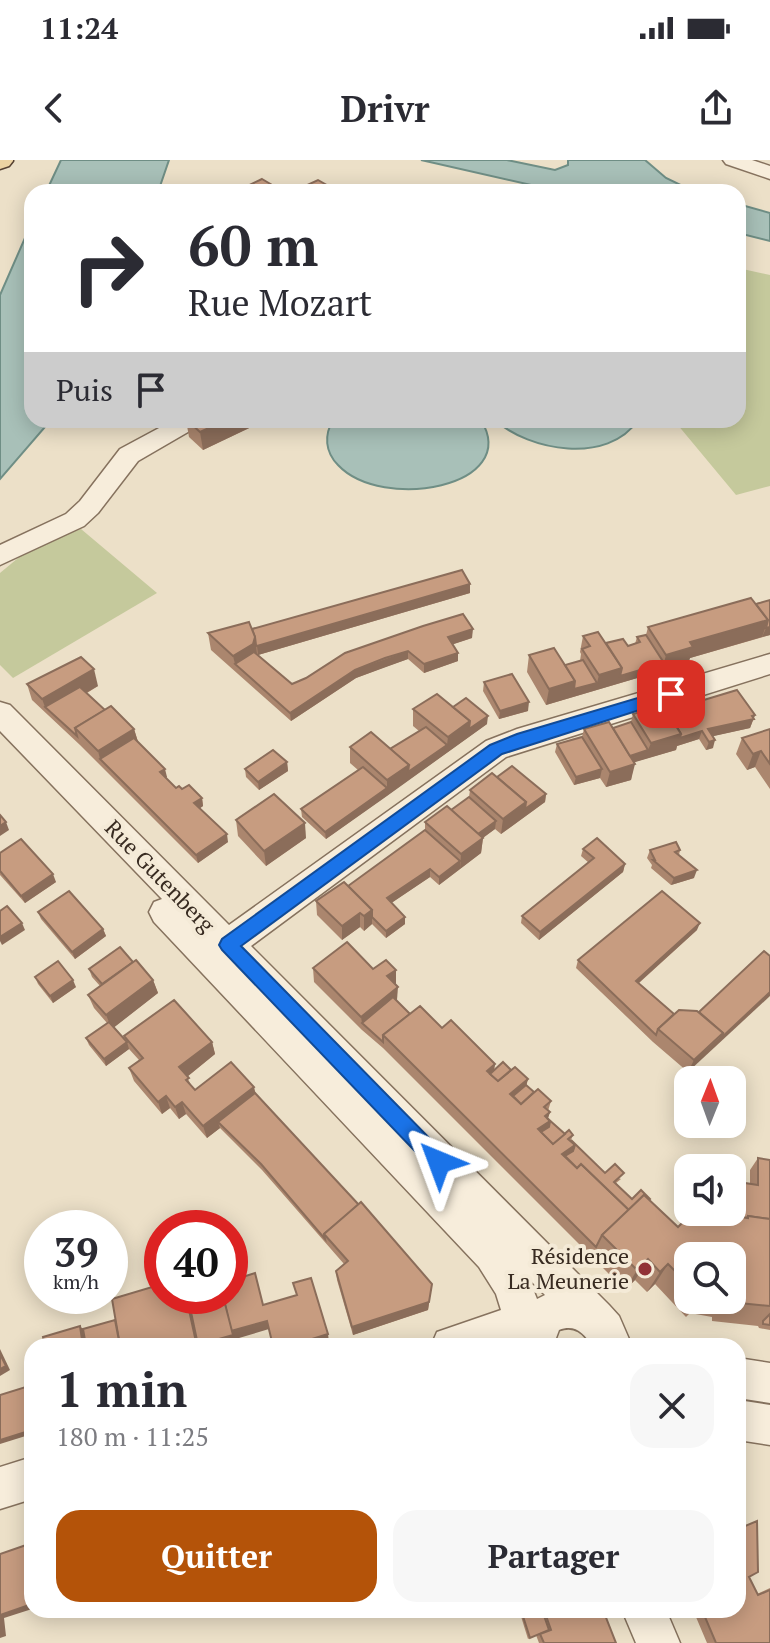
<!DOCTYPE html>
<html lang="fr">
<meta charset="utf-8">
<style>
body{margin:0;font-family:"PT Serif",serif;background:#f7f7f7;color:#2b2b33;height:100vh;display:flex;flex-direction:column;font-size:30px;white-space:nowrap}
*{box-sizing:border-box;margin:0}
p{font-size:26px;color:#7c7c81}
.icon{flex:none;width:44px;height:44px;fill:none;stroke:currentColor;stroke-width:2;stroke-linecap:round;stroke-linejoin:round}
.map{position:relative;flex:1;overflow:hidden}
.details{position:absolute;left:24px;top:1178px;width:722px;height:280px;display:flex;flex-direction:column;background:#fff;border-radius:24px;box-shadow:0 4px 20px #0003}
.details>*{flex:none}
.top-card{position:absolute;left:24px;top:24px;width:722px;height:244px;border-radius:24px;box-shadow:0 4px 20px #0003;background:#fff;color:#2b2b33;overflow:hidden}
.needle{width:52px;rotate:1deg}
.buttons{position:absolute;left:674px;top:906px;display:grid;gap:16px}
.buttons a{display:grid;place-items:center;width:72px;height:72px;border-radius:16px;background:#fff;box-shadow:0 4px 20px #0003;font-size:40px}
.speed{position:absolute;left:24px;top:1050px;display:flex;gap:16px;font-size:40px;font-weight:700;text-align:center}
.speed>*{display:grid;place-content:center;width:104px;height:104px;border-radius:50%;background:#fff;box-shadow:0 4px 20px #0003;line-height:1}
.speed small{font-size:20px;font-weight:400}
.speed .limit{border:12px solid #d22;background:#fff;color:#111}
.pin{position:absolute;display:grid;place-items:center;width:68px;height:68px;color:#fff;margin:-34px;border-radius:16px;box-shadow:0 4px 12px #0006}
.me{position:absolute;width:88px;margin:-44px;rotate:316deg;stroke-linejoin:round;filter:drop-shadow(0 0 6px #0008)}
.turn{display:flex;align-items:center;gap:28px;height:168px;padding:0 32px;font-size:36px}
.turn .icon{width:104px;height:104px;stroke-width:2.5}
.turn b{display:block;font-size:56px;line-height:68px}
.then{display:flex;align-items:center;height:76px;padding:0 32px;background:#0003;gap:16px;font-size:30px}
.round{display:grid;place-items:center;flex:none;width:84px;height:84px;border-radius:24px;background:#f7f7f7}
.summary{display:flex;align-items:center;justify-content:space-between;height:136px;padding:0 32px}
h1{font-size:48px;font-weight:600;line-height:60px}
.button{display:flex;gap:16px;margin-top:auto;padding:16px 32px}
.button a{flex:1;height:92px;border-radius:24px;background:#b45309;color:#fff;font-size:32px;font-weight:600;line-height:92px;text-align:center}
.button a+a{background:#f7f7f7;color:#2b2b33}
.status{display:flex;justify-content:space-between;align-items:center;height:56px;padding:0 40px;background:#fff;direction:ltr}
.status svg{height:22px;fill:currentColor}
header{display:flex;justify-content:space-between;align-items:center;height:104px;padding:0 32px;background:#fff;font-size:36px;font-weight:600}
.map>svg:first-child{display:block}
.green{fill:#c5c99c}
.water{fill:#a8c0b8;stroke:#6f8e85;stroke-width:2}
.lines{fill:none;stroke-linecap:round;stroke-linejoin:round}
.minor-casing{stroke:#86725e;stroke-width:3}
.major-casing{stroke:#554132;stroke-width:3}
.minor{fill:#f7eddb;fill-rule:evenodd}
.major{fill:#ecd3a3;fill-rule:evenodd}
.wall{fill:#ab866e;fill-rule:evenodd}
.shaded-wall{fill:#8b6d5a}
.building{fill:#c79c80;stroke:#8b6d5a;stroke-width:2}
.route{fill:#1a73e8;stroke:#114b97;stroke-width:2}
.poi-dot{fill:#913236;stroke:#f4ead7;stroke-width:3}
.labels{text-anchor:middle;stroke-width:8;stroke-linejoin:round;paint-order:stroke}
.street-label{font-size:22px;fill:#382b21;stroke:#f4ead7}
.poi-label{font-size:22px;fill:#382b21;stroke:#f4ead7;text-anchor:end}
</style>
<div class="status"><b>11:24</b><svg viewBox="0 0 49 12"><path d="M0 12V9h3v3zM5 12V6h3v6zM10 12V3h3v9zM15 12V0h3v12zM26 1h20v11H26zM47 4h2v5h-2z"/></svg></div>
<header><svg class="icon" aria-label="back" viewBox="0 0 24 24"><path d="M15 5l-7 7 7 7"/></svg>Drivr<svg class="icon" aria-label="share" viewBox="0 0 24 24"><path d="M12 15V3M7 8l5-5 5 5M5 13v7h14v-7"/></svg></header>
<div class="map">
<svg width="770" height="1483" viewBox="0 0 770 1483">
<rect width="100%" height="100%" fill="#ece0c8"/>
<g class="green">
<path d="M738,108L770,115V326L736,335L677,264L678,260H738Z"/>
<path d="M81,369L157,433L13,518L0,505V413L29,389Z"/>
</g>
<g class="water">
<path d="M61,0H169L158,32H46Z"/>
<path d="M421,0H507L555,10L568,5V0H645L666,18L695,32H562Z"/>
<path d="M738,44L770,53V81L738,73Z"/>
<path d="M32,62V260H51L0,319V135Z"/>
<path d="M333,260H481C522,327 382,352 338,305C325,292 324,275 333,260Z"/>
<path d="M495,260H638C608,305 529,291 495,260Z"/>
</g>
<g class="lines">
<g class="minor-casing">
<g id="minor">
<path d="M723,0H752L770,6V19L726,4Z"/>
<path d="M174,260H204L200,265L138,301L98,353L84,366L0,405V385L66,354L80,341L120,289Z"/>
<path d="M770,494V514L506,597L251,786L609,1145L619,1156L632,1186H592C584,1173 575,1164 559,1170L553,1186H431L437,1172L501,1150L496,1134L479,1107L154,762L149,752L154,742L162,739L0,571V542L10,545L229,765L486,581L517,569ZM529,1119L545,1135L537,1139Z"/>
<path d="M738,1198L770,1203V1243L738,1238Z"/>
<path d="M738,1240L770,1245V1285L738,1280Z"/>
<path d="M32,1297V1339L0,1349V1307Z"/>
<path d="M622,1450H666L680,1483H636Z"/>
</g>
</g>
<g class="major-casing">
<path id="major" d="M0,0H13V1L9,6L0,9Z"/>
</g>
<use href="#minor" class="minor"/>
<use href="#major" class="major"/>
</g>
<g class="wall">
<path d="M186,260H266L203,290L189,277Z"/>
<path d="M470,424V433L258,495L257,494L292,524L306,518L345,493L472,478L453,484L458,501L424,513L408,499L385,507L356,518L291,561L211,490L208,473L252,469Z"/>
<path d="M770,440V475L690,498L688,503L546,545L527,512L529,495L565,505L580,501L581,494L580,492L583,476L606,483L628,486L635,484L637,477L646,475L648,467Z"/>
<path d="M484,522L528,551L499,559L483,531Z"/>
<path d="M27,524L98,526L87,533L105,550L134,569L138,582L167,617L166,618L176,628L202,638L203,646L200,648L228,682L198,703L80,585L32,540Z"/>
<path d="M453,547L487,564L326,679L302,657L301,649L358,610L350,603V587L390,589L419,571L413,566V549Z"/>
<path d="M667,551L755,555L750,568L713,576V588L706,590L699,579L677,586L676,590L634,602L631,620L606,627L600,618L574,625L555,592L557,584L582,577L584,569L613,568L631,562L633,554Z"/>
<path d="M770,569V629L755,607L747,610L736,594L742,578Z"/>
<path d="M287,602L288,611L259,630L246,617L245,609Z"/>
<path d="M497,617L546,634L545,642L501,674L495,669L483,678L481,693L439,725L430,717L391,743L405,757V764L386,778L372,764L364,771L360,767L342,780L317,755L316,741L348,726L425,670V662L451,650L469,637L470,630Z"/>
<path d="M236,660L306,678L266,706L238,676Z"/>
<path d="M583,689L625,704L623,712L539,780L521,763L522,756L589,703L581,696Z"/>
<path d="M650,690H680L679,695L694,718L671,725L651,708L652,705L647,698Z"/>
<path d="M0,693L56,722L25,743L0,715Z"/>
<path d="M38,752L103,769L106,776L75,799L41,759Z"/>
<path d="M697,770L639,823L674,854L699,852L764,791L688,912L653,882L576,808L578,800Z"/>
<path d="M133,802L153,820L158,833L114,867L127,882L124,876L212,882L215,894L187,917L191,925L195,930L255,933L432,1124L428,1150L353,1175L337,1120L336,1111L344,1104L262,1010L220,968L207,978L186,954L179,959L170,948L162,954L134,921L129,908L139,900L129,889L106,906L89,885L86,878L107,863L94,848L88,835L100,826L92,817L89,809Z"/>
<path d="M313,808L396,810L395,824L397,840L396,841L410,854L442,868L495,904L494,910H511L528,919L526,925L534,932L551,941L548,951L550,952L548,958L565,974L573,975L571,980L605,1013L621,1019L616,1023L632,1039L649,1040L678,1067L712,1060L721,1054V1052H732L750,1024V1010L758,998L770,1000V1170L759,1168L758,1166L712,1161V1157L690,1153L686,1157L655,1124L647,1132L635,1120L625,1130L383,888L362,870L314,822ZM688,1096H732V1140H688Z"/>
<path d="M35,817L76,827L53,843L38,824Z"/>
<path d="M749,1417L757,1434L770,1428V1483H707L693,1450H738Z"/>
<path d="M519,1450H603L616,1483H539L536,1475L528,1479Z"/>
</g>
<g class="shaded-wall">
<path d="M227,260H266L203,290L200,272Z"/>
<path d="M470,424V433L258,495L257,486Z"/>
<path d="M768,460L762,477L690,498L688,503L546,545L549,529L575,521L597,523L599,515L622,508L664,503L666,495L690,482Z"/>
<path d="M770,467V475L762,477L766,468Z"/>
<path d="M473,469L472,478L448,486V477Z"/>
<path d="M255,477L257,494L255,500L235,504L233,496Z"/>
<path d="M408,491V499L356,518L291,561L290,553L355,510Z"/>
<path d="M458,493V501L424,513V504Z"/>
<path d="M94,509L98,526L51,553L45,547L42,539Z"/>
<path d="M529,542L528,551L499,559L500,551Z"/>
<path d="M755,555L750,568L705,578L708,569Z"/>
<path d="M488,556L487,564L387,636V620L409,605L447,585L448,577L470,561Z"/>
<path d="M134,569L139,585L100,599L98,591Z"/>
<path d="M702,571L699,579L677,586L676,590L622,606L624,598L648,590L651,583L681,574Z"/>
<path d="M715,580L713,588L706,590L709,582Z"/>
<path d="M761,591L755,607L747,610L753,594Z"/>
<path d="M287,602L288,611L259,630L258,622Z"/>
<path d="M635,604L631,620L606,627L610,612Z"/>
<path d="M165,609L167,617L162,620L160,612Z"/>
<path d="M602,609L600,618L574,625L576,617Z"/>
<path d="M387,628V636L326,679L325,672Z"/>
<path d="M546,634L545,642L501,674L503,659L526,642Z"/>
<path d="M202,638L203,646L196,651L194,643Z"/>
<path d="M496,661L495,669L477,682L483,678L481,693L460,709L461,694L474,677Z"/>
<path d="M6,662L9,670L0,676V666Z"/>
<path d="M305,663L306,678L266,706L264,691Z"/>
<path d="M227,674L228,682L198,703L196,695Z"/>
<path d="M460,701V709L439,725V717Z"/>
<path d="M625,704L623,712L539,780L540,772Z"/>
<path d="M430,709V717L387,746V738Z"/>
<path d="M697,710L694,718L671,725L674,718Z"/>
<path d="M53,714L56,722L25,743L21,736Z"/>
<path d="M372,750V764L364,771V756Z"/>
<path d="M360,753V767L342,780V766Z"/>
<path d="M405,757V764L386,778V771Z"/>
<path d="M22,763L25,770L2,785L0,781V777Z"/>
<path d="M700,763L697,770L633,828L636,821Z"/>
<path d="M103,769L106,776L75,799L72,792Z"/>
<path d="M396,810V824L387,830V816Z"/>
<path d="M73,820L76,827L53,843L50,836Z"/>
<path d="M153,820L158,833L112,869L106,855Z"/>
<path d="M398,827L397,840L366,867L362,863L361,857Z"/>
<path d="M770,832V836L688,912L694,900Z"/>
<path d="M127,882L129,889L106,906L104,899Z"/>
<path d="M212,882L215,894L183,920L179,907Z"/>
<path d="M495,904L493,916L487,911Z"/>
<path d="M528,919L525,931L509,939L510,934Z"/>
<path d="M254,927L257,939L218,962L220,968L207,978L203,966Z"/>
<path d="M166,936L170,948L162,954L158,942Z"/>
<path d="M182,942L186,954L179,959L175,947Z"/>
<path d="M550,952L546,964L550,961L547,973L536,975L545,956Z"/>
<path d="M575,985L571,997L563,1002L562,994Z"/>
<path d="M648,1099L635,1120L625,1130L637,1110Z"/>
<path d="M668,1104L655,1124L647,1132L660,1112Z"/>
<path d="M432,1124L428,1150L353,1175L352,1167Z"/>
<path d="M186,1136H189L200,1185L231,1171L267,1161L269,1169L212,1186H181Z"/>
<path d="M80,1166L87,1174L89,1186H83Z"/>
<path d="M328,1174L329,1182L317,1186H290Z"/>
<path d="M0,1189L10,1210L0,1216Z"/>
<path d="M32,1270V1274L0,1284V1280Z"/>
<path d="M32,1444V1449L4,1458L6,1476L0,1478V1455Z"/>
</g>
<g class="building">
<path d="M262,19L284,32H253L245,27Z"/>
<path d="M318,20L339,32H292Z"/>
<path d="M187,260H227L200,272Z"/>
<path d="M462,410L470,424L257,486L256,485L255,477L252,469Z"/>
<path d="M751,438L768,460L690,482L693,487L666,495L648,467Z"/>
<path d="M770,440V467L766,468L768,460L756,444Z"/>
<path d="M463,454L473,469L448,477L458,493L424,504L408,491L385,498L355,510L290,553L235,504L254,492L292,524L306,518L345,493L423,466Z"/>
<path d="M249,462L255,477L253,484L233,496L208,473Z"/>
<path d="M598,472L622,508L599,515L582,489L590,486L583,476Z"/>
<path d="M646,475L664,503L620,516L622,508L606,483L623,479L628,486L640,482L637,477Z"/>
<path d="M554,488L575,521L549,529L529,495Z"/>
<path d="M81,497L94,509L42,539L27,524Z"/>
<path d="M583,500L597,523L574,529L575,521L565,505Z"/>
<path d="M512,514L529,542L500,551L484,522Z"/>
<path d="M80,527L105,550L75,568L77,576L45,547Z"/>
<path d="M737,530L755,555L752,556L754,559L708,569L715,580L709,582L702,571L680,578L681,574L667,551Z"/>
<path d="M437,534L470,561L448,577L413,549Z"/>
<path d="M466,538L488,556L469,569L470,561L453,547Z"/>
<path d="M663,545L681,574L651,583L633,554Z"/>
<path d="M111,546L134,569L98,591L75,568Z"/>
<path d="M609,562L635,604L610,612L584,569Z"/>
<path d="M631,562L648,590L630,596L613,568Z"/>
<path d="M426,567L447,585L408,612L409,605L390,589Z"/>
<path d="M770,569V604L761,591L753,594L742,578Z"/>
<path d="M371,572L409,605L387,620L350,587Z"/>
<path d="M582,577L602,609L576,617L557,584Z"/>
<path d="M134,578L165,609L160,612L176,628L179,626L182,629L189,625L202,638L194,643L227,674L196,695L100,599Z"/>
<path d="M273,590L287,602L258,622L245,609Z"/>
<path d="M512,606L546,634L525,649L526,642L497,617Z"/>
<path d="M363,607L387,628L325,672L301,649Z"/>
<path d="M492,613L526,642L503,659L470,630Z"/>
<path d="M274,634L305,663L264,691L236,660Z"/>
<path d="M469,637L496,661L478,674L451,650Z"/>
<path d="M447,646L483,678L461,694L425,662Z"/>
<path d="M0,655L6,662L0,666Z"/>
<path d="M425,670L460,701L439,717L430,709L387,738L405,757L386,771L372,757V750L348,726Z"/>
<path d="M597,678L625,704L540,772L522,756L594,698L583,689Z"/>
<path d="M21,679L53,714L21,736L0,711V693Z"/>
<path d="M676,682L680,690L675,692L697,710L674,718L653,700H655L650,690Z"/>
<path d="M344,722L372,750L364,756L360,753L342,766L316,741Z"/>
<path d="M69,731L103,769L72,792L38,752Z"/>
<path d="M662,731L700,763L636,821L674,854L658,869L656,875L578,800Z"/>
<path d="M7,746L22,763L0,777V751Z"/>
<path d="M347,782L373,809L386,800L396,810L387,816L398,827L361,857L313,808Z"/>
<path d="M120,787L133,802L102,824L89,809Z"/>
<path d="M764,791L770,796V832L720,879L723,873L699,852Z"/>
<path d="M136,800L153,820L106,855L88,835Z"/>
<path d="M58,801L73,820L50,836L35,817Z"/>
<path d="M393,837L410,854L383,875V882L362,863Z"/>
<path d="M174,840L212,882L179,907L189,918L186,920L195,930L231,902L254,927L203,966L182,942L175,947L166,936L158,942L129,908L143,898L124,876Z"/>
<path d="M420,846L442,868L451,860L495,904L487,911L498,921L515,907L528,919L510,934L521,944L538,929L551,941L544,947L550,952L545,956L550,961L538,969L553,984L569,970L573,975L568,979L575,985L562,994L577,1008L581,1004L629,1050L602,1075L596,1087L383,875Z"/>
<path d="M679,850L697,851L723,873L694,900L658,869Z"/>
<path d="M109,862L127,882L104,899L86,878Z"/>
<path d="M503,902L511,910L498,921L490,914Z"/>
<path d="M526,925L534,932L521,944L513,936Z"/>
<path d="M255,933L359,1045L324,1074L325,1079L261,1004L218,962Z"/>
<path d="M547,958L565,974L553,984L541,972L549,967L550,961Z"/>
<path d="M571,980L605,1013L615,1004L624,1013L614,1022L632,1039L641,1030L650,1039L649,1040L644,1035L629,1050L581,1004L577,1008L565,996L573,991L575,985Z"/>
<path d="M758,998L770,1000V1059L748,1056L747,1058L722,1054L724,1053L728,1054V1052H732V1021L758,1025Z"/>
<path d="M644,1035L678,1067L693,1052H703L712,1060L719,1054L748,1058V1056L770,1059V1146L729,1142V1140H732V1096H688V1124L668,1104L660,1112L648,1099L637,1110L602,1075Z"/>
<path d="M361,1042L432,1124L429,1142L352,1167L336,1111L348,1101L324,1074Z"/>
<path d="M255,1113L263,1145L297,1135L293,1123L311,1118L328,1174L290,1186H273L267,1161L231,1171L223,1136H230V1121Z"/>
<path d="M162,1124V1136H186L196,1182L181,1186H120L112,1139Z"/>
<path d="M194,1136H223L233,1175L198,1185L188,1138Z"/>
<path d="M702,1140L716,1142V1152L694,1149Z"/>
<path d="M770,1154V1165L763,1164V1161Z"/>
<path d="M115,1160L120,1186H86L83,1169Z"/>
<path d="M80,1166L83,1186H45L43,1177Z"/>
<path d="M0,1194L6,1206L0,1209Z"/>
<path d="M32,1225V1270L0,1280V1235Z"/>
<path d="M757,1361L758,1412L749,1417L758,1435L770,1430V1483H716L702,1450H738V1369Z"/>
<path d="M32,1383V1444L0,1455V1394Z"/>
<path d="M521,1450H542L549,1470L530,1478Z"/>
<path d="M544,1450H603L616,1483H544L540,1474L551,1470Z"/>
</g>
<path class="route" d="M671,528L679,534L677,538L502,594L241,786L446,995L449,1002L446,1009L439,1012L432,1009L222,790L219,785L222,779L490,585L517,574Z"/>
<circle class="poi-dot" cx="645" cy="1109" r="8"/>
<g class="labels">
<g class="street-label">
<text transform="translate(160 716) rotate(46)" y="8">Rue Gutenberg</text>
</g>
<g class="poi-label">
<text x="629" y="1104">Résidence<tspan x="629" dy="25">La Meunerie</tspan></text>
</g>
</g>
</svg>
<div class="buttons">
<a><svg class="needle" viewBox="-14 -14 28 28"><path d="M0-13l5 13h-10z" fill="#e53935"/><path d="M0 13l5-13h-10z" fill="#7c7c81"/></svg></a>
<a><svg class="icon" aria-label="sound" viewBox="0 0 24 24"><path d="M4 9h4l5-4v14l-5-4H4zM17 9q2 3 0 6"/></svg></a>
<a><svg class="icon" aria-label="search" viewBox="0 0 24 24"><circle cx="10" cy="10" r="6"/><path d="M15 15l6 6"/></svg></a>
</div>
<div class="speed"><div>39<small>km/h</small></div><div class="limit">40</div></div>
<div class="pin" style="left:671px;top:534px;background:#d93025"><svg class="icon" aria-label="arrive" viewBox="0 0 24 24"><path d="M6 21V4h12l-3 4 3 4H6"/></svg></div>
<svg class="me" style="left:439px;top:1002px" viewBox="-20 -20 40 40"><path d="M0-17L14 15 0 8-14 15z" fill="#1a73e8" stroke="#fff" stroke-width="4"/></svg>
<div class="top-card">
<div class="turn"><svg class="icon" aria-label="right" viewBox="0 0 24 24"><path d="M7 20v-9h11M14 6l5 5-5 5"/></svg><div><b>60 m</b>Rue Mozart</div></div>
<div class="then">Puis<svg class="icon" aria-label="arrive" viewBox="0 0 24 24"><path d="M6 21V4h12l-3 4 3 4H6"/></svg></div>
</div>
<section class="details">
<div class="summary"><div><h1>1 min</h1><p>180 m · 11:25</p></div><a class="round"><svg class="icon" aria-label="close" viewBox="0 0 24 24"><path d="M6 6l12 12M18 6L6 18"/></svg></a></div>
<div class="button"><a>Quitter</a><a>Partager</a></div>
</section>
</div>
